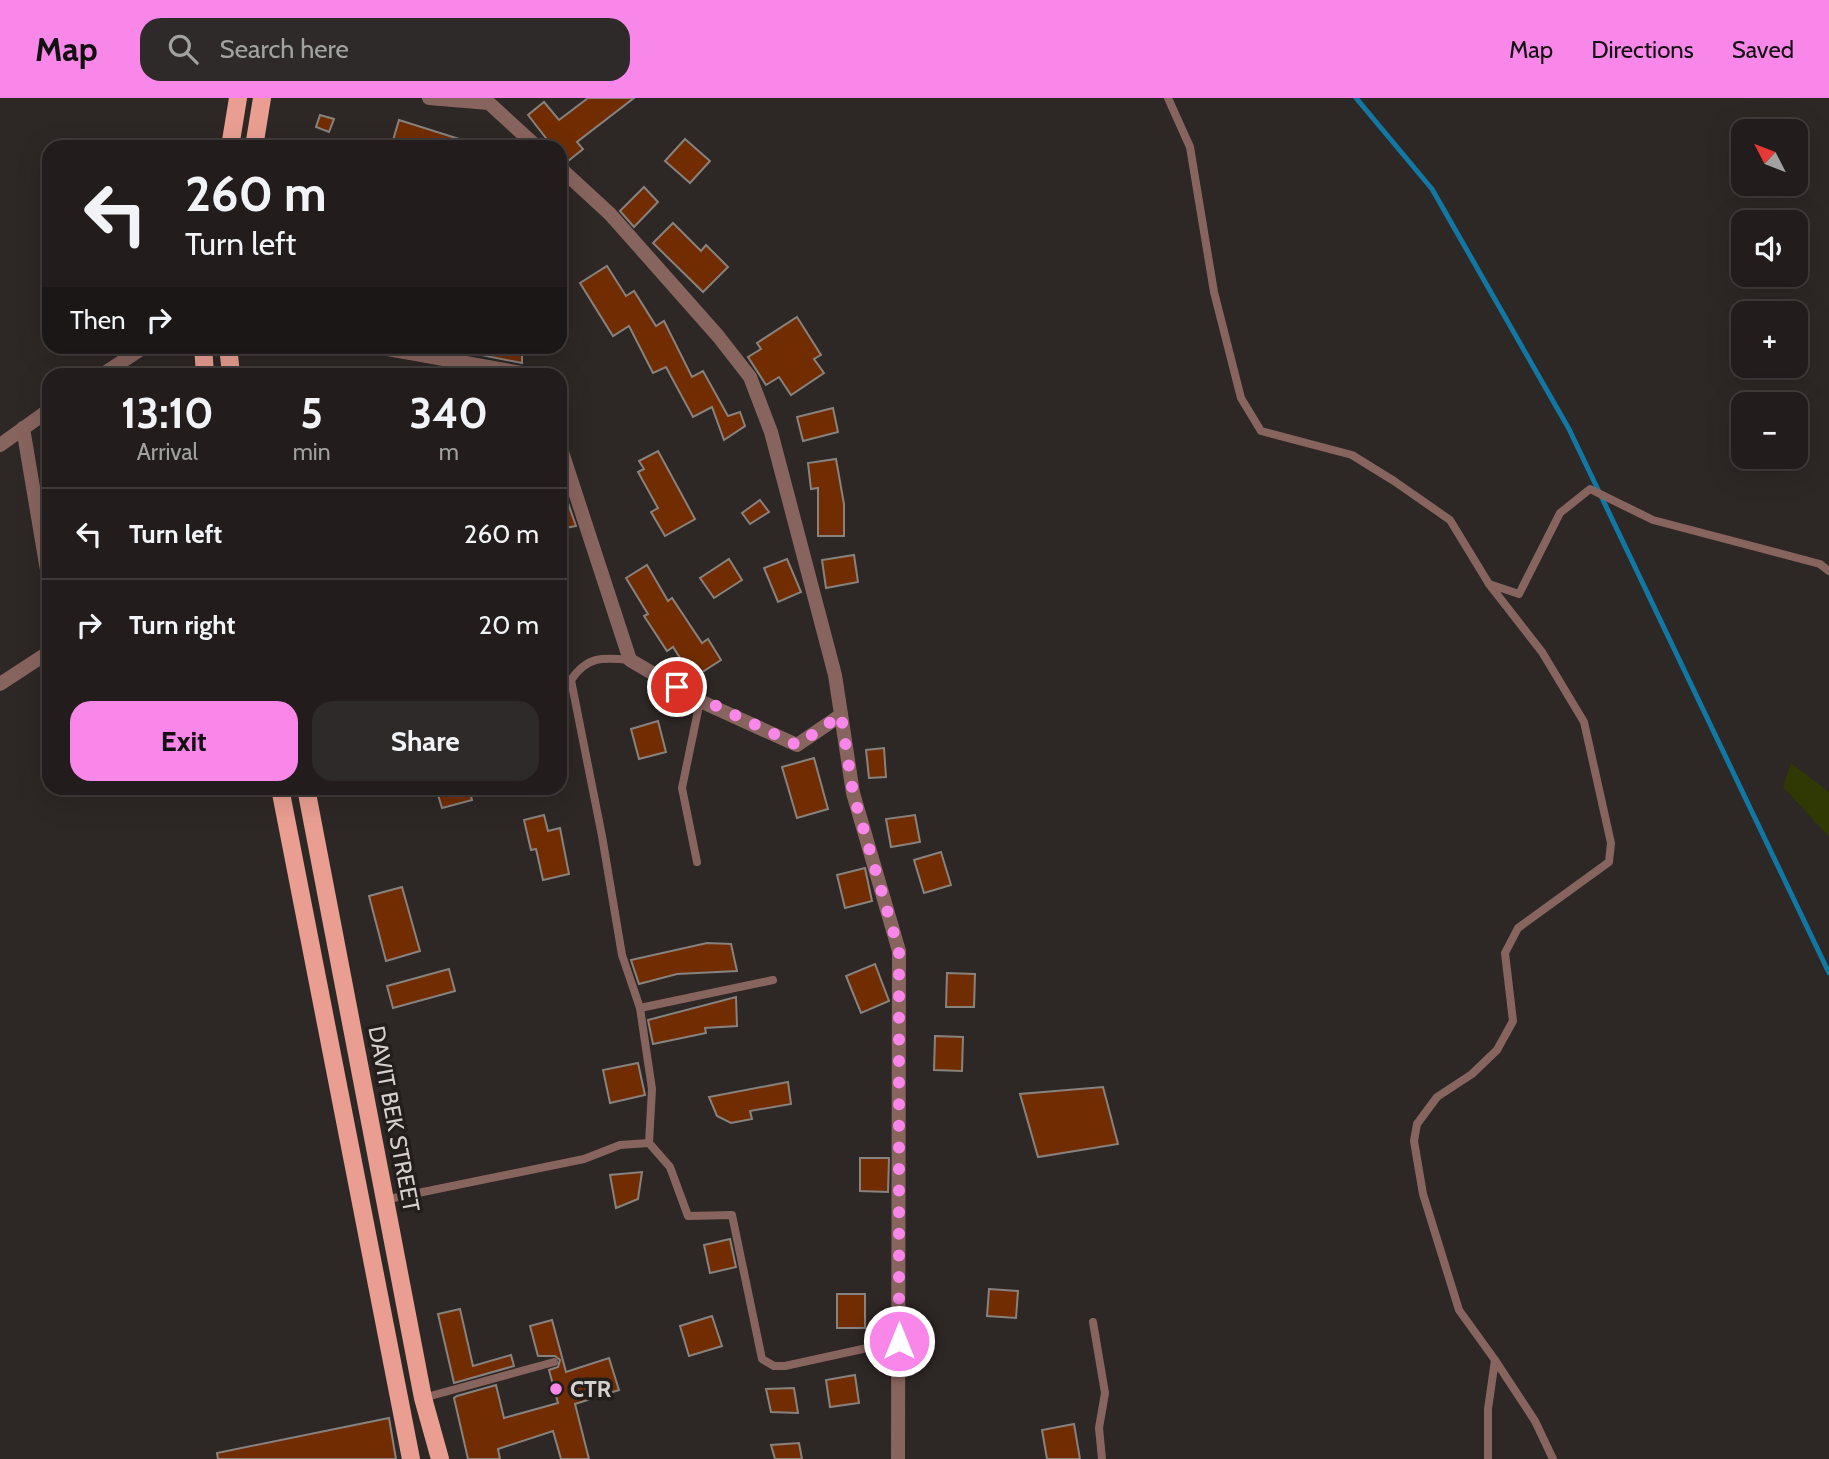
<!DOCTYPE html>
<meta charset="utf-8">
<style>
body{margin:0;font-family:Cabin,sans-serif;background:#2e2a29;color:#f1f3f6;height:100vh;display:flex;flex-direction:column;font-size:26px;white-space:nowrap}
*{box-sizing:border-box;margin:0}
p{font-size:23px;color:#a2a2a3}
.icon{flex:none;width:38px;height:38px;fill:none;stroke:currentColor;stroke-width:2;stroke-linecap:round;stroke-linejoin:round}
.map{position:relative;flex:1;overflow:hidden}
.details{position:absolute;left:42px;top:270px;width:525px;height:427px;display:flex;flex-direction:column;background:#221d1c;border-radius:21px;box-shadow:0 7px 28px #0002,0 0 0 2px #3f3b3b}
.details>*{flex:none}
.banner{position:absolute;left:42px;top:42px;width:525px;height:214px;border-radius:21px;box-shadow:0 7px 28px #0002,0 0 0 2px #3f3b3b;background:#221d1c;color:#f1f3f6;overflow:hidden}
.needle{width:46px;rotate:312deg}
.buttons{position:absolute;left:1731px;top:21px;display:grid;gap:14px}
.buttons a{display:grid;place-items:center;width:77px;height:77px;border-radius:14px;background:#221d1c;box-shadow:0 7px 28px #0002,0 0 0 2px #3f3b3b;font-size:35px}
.pin{position:absolute;display:grid;place-items:center;width:60px;height:60px;color:#fff;margin:-30px;border:4px solid #fff;border-radius:50%;box-shadow:0 2px 7px #0007}
.me{position:absolute;width:77px;margin:-38px;rotate:0deg;stroke-linejoin:round;filter:drop-shadow(0 0 5px #0008)}
.turn{display:flex;align-items:center;gap:24px;height:147px;padding:0 28px;font-size:32px}
.turn .icon{width:91px;height:91px;stroke-width:2.5}
.turn b{display:block;font-size:49px;line-height:60px}
.then{display:flex;align-items:center;height:66px;padding:0 28px;background:#0003;gap:14px;font-size:26px}
.eta{display:flex;justify-content:space-evenly;align-items:center;height:119px;text-align:center}
.eta b{font-size:42px;font-weight:700;line-height:49px}
.cta{display:flex;gap:14px;margin-top:auto;padding:14px 28px}
.cta a{flex:1;height:80px;border-radius:21px;background:#f987e9;color:#111;font-size:28px;font-weight:700;line-height:80px;text-align:center}
.cta a+a{background:#2e2a29;color:#f1f3f6}
ul{padding:0;list-style:none}
li{display:flex;align-items:center;gap:21px;height:91px;padding:0 28px;border-top:2px solid #3f3b3b}
li div{flex:1}
li b{display:block;font-size:26px}
li em{font-style:normal}
header{display:flex;align-items:center;gap:42px;box-sizing:border-box;height:98px;padding:0 35px;background:#f987e9;color:#111}
header strong{font-size:33px}
nav{display:flex;gap:38px;margin-inline-start:auto;font-size:24px}
.search{width:490px;height:63px;background:#2e2a29;display:flex;align-items:center;gap:18px;box-sizing:border-box;padding:0 24px;border-radius:21px;color:#a2a2a3;font-size:26px}
.map>svg:first-child{display:block}
.green{fill:#303804}
.lines{fill:none;stroke-linecap:round;stroke-linejoin:round}
.stream{stroke:#1178a4;stroke-width:5}
.building{fill:#712d01;stroke:#88827f;stroke-width:2}
.lane{stroke:#88645e;stroke-width:8}
.street{stroke:#88645e;stroke-width:14}
.primary{stroke:#e99e91;stroke-width:18}
.route{stroke:#f987e9;stroke-width:12;stroke-dasharray:0 21.6}
.poi-dot{fill:#f987e9;stroke:#231e1b;stroke-width:2.5}
.labels{text-anchor:middle;stroke-width:7;stroke-linejoin:round;paint-order:stroke}
.street-label{font-size:23px;fill:#d4d0cf;stroke:#231e1b}
.poi-label{font-size:23px;font-weight:bold;fill:#d4d0cf;stroke:#231e1b;text-anchor:start}
</style>
<header>
<strong>Map</strong>
<div class="search"><svg class="icon" aria-label="search" viewBox="0 0 24 24"><circle cx="10" cy="10" r="6"/><path d="M15 15l6 6"/></svg>Search here</div>
<nav><a>Map</a><a>Directions</a><a>Saved</a></nav>
</header>
<div class="map">
<svg width="1829" height="1361" viewBox="0 0 1829 1361">
<rect width="100%" height="100%" fill="#2d2725"/>
<path class="green" d="M1791,665L1829,694V739L1783,689Z"/>
<g class="lines">
<path class="stream" d="M1356,0L1432,91L1569,331L1829,875"/>
</g>
<g class="building">
<path d="M588,0H634L577,44L583,51L567,64L560,57V49H553L528,17L544,4L559,22Z"/>
<path d="M320,17L334,21L329,34L316,29Z"/>
<path d="M399,22L475,46V49H391Z"/>
<path d="M685,41L710,63L690,85L665,63Z"/>
<path d="M644,89L658,104L634,129L620,113Z"/>
<path d="M673,125L701,153L706,147L728,169L703,194L653,145Z"/>
<path d="M607,168L626,198L634,193L656,228L664,223L692,279L703,273L728,318L740,314L745,328L724,342L712,309L693,319L666,269L653,275L629,228L613,238L580,185Z"/>
<path d="M797,219L821,257L814,261L824,275L791,297L779,279L766,287L748,259L761,251L757,245Z"/>
<path d="M472,248H522V265L471,255Z"/>
<path d="M833,310L838,334L803,343L797,319Z"/>
<path d="M658,353L695,421L665,438L651,414L658,410L638,374L644,371L639,363Z"/>
<path d="M836,361L844,406V438H818V390L811,391L808,365Z"/>
<path d="M760,402L769,414L750,426L742,415Z"/>
<path d="M568,405L576,428L560,431V406Z"/>
<path d="M854,457L858,484L826,490L822,462Z"/>
<path d="M729,461L742,482L714,500L700,480Z"/>
<path d="M787,461L801,494L778,504L764,470Z"/>
<path d="M647,467L668,503L672,500L702,545L708,541L721,562L693,580L673,549L667,553L644,518L648,516L626,480Z"/>
<path d="M658,623L666,654L639,661L631,631Z"/>
<path d="M884,650L886,679L869,680L866,652Z"/>
<path d="M814,660L828,711L797,720L782,669Z"/>
<path d="M436,690H469L472,702L442,710Z"/>
<path d="M544,717L548,733L560,730L569,776L543,782L536,751L531,752L524,722Z"/>
<path d="M915,717L920,744L891,749L886,721Z"/>
<path d="M941,754L951,787L924,795L914,762Z"/>
<path d="M865,770L872,803L845,810L837,777Z"/>
<path d="M402,789L420,853L386,863L369,798Z"/>
<path d="M707,845L731,846L737,873L677,876L639,886L631,862Z"/>
<path d="M875,866L889,903L861,915L846,878Z"/>
<path d="M449,871L455,893L393,910L387,888Z"/>
<path d="M947,875L975,876L974,909H946Z"/>
<path d="M736,899L737,928L705,930L706,935L653,946L648,922Z"/>
<path d="M935,938L963,939L962,973L934,972Z"/>
<path d="M638,965L645,997L610,1005L603,972Z"/>
<path d="M788,984L791,1006L750,1013L752,1021L731,1025L717,1018L709,999Z"/>
<path d="M1103,989L1118,1046L1038,1059L1020,996Z"/>
<path d="M860,1060H889L888,1094L860,1093Z"/>
<path d="M642,1074L638,1101L616,1110L610,1077Z"/>
<path d="M730,1141L736,1169L710,1175L704,1147Z"/>
<path d="M989,1191L1018,1193L1016,1220L987,1218Z"/>
<rect x="837" y="1196" width="28" height="34"/>
<path d="M460,1211L473,1268L511,1257L514,1268L454,1285L438,1216Z"/>
<path d="M712,1218L722,1248L689,1258L680,1228Z"/>
<path d="M552,1222L566,1274L609,1260L619,1292L575,1306L589,1361H561L553,1333L498,1351L500,1361H468L454,1300L457,1298L496,1287L504,1320L558,1305L549,1272L558,1269L560,1262L555,1258H538L530,1228Z"/>
<path d="M855,1277L859,1305L830,1309L826,1282Z"/>
<path d="M794,1290L798,1315L771,1314L766,1291Z"/>
<path d="M389,1320L396,1361H218L217,1355Z"/>
<path d="M1074,1326L1080,1361H1047L1042,1332Z"/>
<path d="M799,1345L802,1361H775L771,1347Z"/>
</g>
<g class="lines">
<g class="lane">
<path d="M1168,0L1190,49L1214,194L1241,300L1261,333L1352,357L1394,383L1450,422L1489,486L1519,496L1560,415L1590,391L1653,422L1820,466L1829,473"/>
<path d="M1489,486L1542,554L1584,624L1611,745L1609,764L1518,830L1505,855L1513,923L1497,952L1472,976L1437,999L1417,1026L1414,1043L1423,1096L1459,1212L1495,1262"/>
<path d="M630,562C603,559 587,558 571,582L602,738L622,857L640,910"/>
<path d="M697,764L682,690L700,603"/>
<path d="M649,1045L652,991L640,910L773,882"/>
<path d="M384,1102L584,1061L620,1047L649,1045L670,1069L688,1118L732,1117L762,1261L774,1268H785L899,1243"/>
<path d="M1093,1224L1105,1295L1099,1330L1102,1361"/>
<path d="M423,1300L554,1264"/>
<path d="M1488,1361V1311L1495,1262L1535,1323L1553,1361"/>
</g>
<g class="street">
<path d="M429,0L489,5L537,49"/>
<path d="M560,70L610,116L718,238L750,279L771,334L835,577L853,695L899,853L898,1361"/>
<path d="M371,248L527,276"/>
<path d="M103,276L146,248"/>
<path d="M23,330L49,484"/>
<path d="M0,347L49,312"/>
<path d="M560,348L630,562L700,603L797,647L841,617"/>
<path d="M0,586L49,554"/>
</g>
<g class="primary">
<path d="M230,49L238,0"/>
<path d="M254,49L262,0"/>
<path d="M203,248L205,276"/>
<path d="M228,248L231,276"/>
<path d="M280,690L411,1361"/>
<path d="M306,690L423,1300L440,1361"/>
</g>
</g>
<g class="lines">
<path class="route" d="M677,589L797,647L841,617L853,695L899,853V1243"/>
</g>
<circle class="poi-dot" cx="556" cy="1291" r="7"/>
<g class="labels">
<g class="street-label">
<text transform="translate(394 1021) rotate(79)" y="8">DAVIT BEK STREET</text>
</g>
<g class="poi-label">
<text x="570" y="1299">CTR</text>
</g>
</g>
</svg>
<div class="buttons">
<a><svg class="needle" viewBox="-14 -14 28 28"><path d="M0-13l5 13h-10z" fill="#e53935"/><path d="M0 13l5-13h-10z" fill="#a2a2a3"/></svg></a>
<a><svg class="icon" aria-label="sound" viewBox="0 0 24 24"><path d="M4 9h4l5-4v14l-5-4H4zM17 9q2 3 0 6"/></svg></a>
<a>+</a>
<a>−</a>
</div>
<div class="pin" style="left:677px;top:589px;background:#d93025"><svg class="icon" aria-label="arrive" viewBox="0 0 24 24"><path d="M6 21V4h12l-3 4 3 4H6"/></svg></div>
<svg class="me" style="left:899px;top:1243px" viewBox="-20 -20 40 40"><circle r="17" fill="#f987e9" stroke="#fff" stroke-width="3"/><path d="M0-11L8 9 0 5-8 9z" fill="#fff"/></svg>
<div class="banner">
<div class="turn"><svg class="icon" aria-label="left" viewBox="0 0 24 24"><path d="M17 20v-9H6M10 6l-5 5 5 5"/></svg><div><b>260 m</b>Turn left</div></div>
<div class="then">Then<svg class="icon" aria-label="right" viewBox="0 0 24 24"><path d="M7 20v-9h11M14 6l5 5-5 5"/></svg></div>
</div>
<section class="details">
<div class="eta">
<div><b>13:10</b><p>Arrival</p></div>
<div><b>5</b><p>min</p></div>
<div><b>340</b><p>m</p></div>
</div>
<ul>
<li><svg class="icon" aria-label="left" viewBox="0 0 24 24"><path d="M17 20v-9H6M10 6l-5 5 5 5"/></svg><div><b>Turn left</b></div><em>260 m</em></li>
<li><svg class="icon" aria-label="right" viewBox="0 0 24 24"><path d="M7 20v-9h11M14 6l5 5-5 5"/></svg><div><b>Turn right</b></div><em>20 m</em></li>
</ul>
<div class="cta"><a>Exit</a><a>Share</a></div>
</section>
</div>
